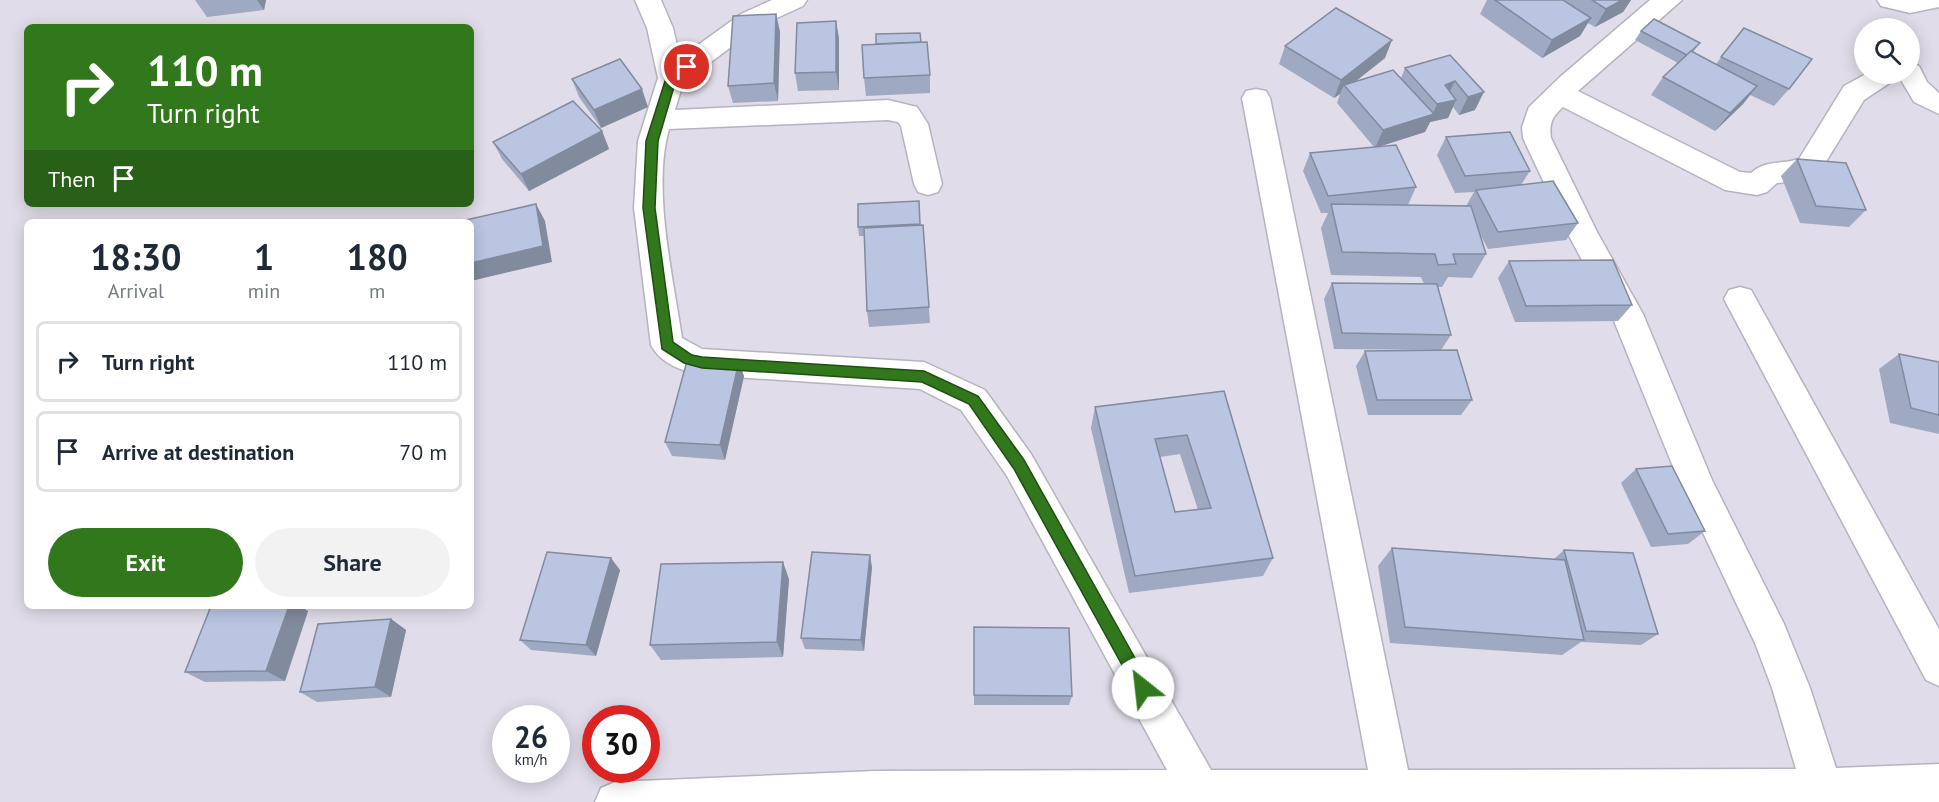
<!DOCTYPE html>
<style>
body{margin:0;font-family:"PT Sans",sans-serif;background:#f2f2f3;color:#1f2937;height:100vh;display:flex;flex-direction:column;font-size:22px;white-space:nowrap}
*{box-sizing:border-box;margin:0}
p{font-size:20px;color:#747a83}
.icon{flex:none;width:33px;height:33px;fill:none;stroke:currentColor;stroke-width:2;stroke-linecap:round;stroke-linejoin:round}
.map{position:relative;flex:1;overflow:hidden}
.sheet{position:absolute;left:24px;top:219px;width:450px;height:390px;display:flex;flex-direction:column;background:#fff;border-radius:9px;box-shadow:0 3px 15px #0003}
.sheet>*{flex:none}
.banner{position:absolute;left:24px;top:24px;width:450px;height:183px;border-radius:9px;box-shadow:0 3px 15px #0003;background:#31781c;color:#fff;overflow:hidden}
.controls{position:absolute;left:1854px;top:18px;display:grid;gap:12px}
.controls a{display:grid;place-items:center;width:66px;height:66px;border-radius:50%;background:#fff;box-shadow:0 3px 15px #0003;font-size:30px}
.speed{position:absolute;left:492px;top:705px;display:flex;gap:12px;font-size:30px;font-weight:700;text-align:center}
.speed>*{display:grid;place-content:center;width:78px;height:78px;border-radius:50%;background:#fff;box-shadow:0 3px 15px #0003;line-height:1}
.speed small{font-size:15px;font-weight:400}
.speed .limit{border:9px solid #d22;background:#fff;color:#111}
.pin{position:absolute;display:grid;place-items:center;width:51px;height:51px;color:#fff;margin:-26px;border:3px solid #fff;border-radius:50%;box-shadow:0 2px 6px #0007}
.me{position:absolute;width:66px;margin:-33px;rotate:331deg;stroke-linejoin:round;filter:drop-shadow(0 0 4px #0008)}
.turn{display:flex;align-items:center;gap:21px;height:126px;padding:0 24px;font-size:27px}
.turn .icon{width:78px;height:78px;stroke-width:2.5}
.turn b{display:block;font-size:42px;line-height:51px}
.then{display:flex;align-items:center;height:57px;padding:0 24px;background:#0003;gap:12px;font-size:22px}
.eta{display:flex;justify-content:space-evenly;align-items:center;height:102px;text-align:center}
.eta b{font-size:36px;font-weight:800;line-height:42px}
.button{display:flex;gap:12px;margin-top:auto;padding:12px 24px}
.button a{flex:1;height:69px;border-radius:36px;background:#31781c;color:#fff;font-size:24px;font-weight:800;line-height:69px;text-align:center}
.button a+a{background:#f2f2f3;color:#1f2937}
ul{padding:0;list-style:none}
li{display:flex;align-items:center;gap:18px;height:81px;margin:0 12px 9px;padding:0 12px;border:3px solid #e0e1e3;border-radius:9px}
li div{flex:1}
li b{display:block;font-size:22px}
li em{font-style:normal}
.map>svg:first-child{display:block}
.lines{fill:none;stroke-linecap:round;stroke-linejoin:round}
.minor-casing{stroke:#b6b2bf;stroke-width:3}
.minor{fill:#fff;fill-rule:evenodd}
.wall{fill:#a0a9c2;fill-rule:evenodd}
.shaded-wall{fill:#828a9e}
.building{fill:#bac5e2;stroke:#828a9e;stroke-width:1.5;fill-rule:evenodd}
.route{fill:#31781c;stroke:#204e12;stroke-width:1.5}
</style>
<div class="map">
<svg width="1939" height="802" viewBox="0 0 1939 802">
<rect width="100%" height="100%" fill="#e0dce9"/>
<g class="lines">
<g class="minor-casing">
<g id="minor">
<path d="M635,0H661L673,28L680,58L741,14L772,0H807L803,6L759,26L683,83L675,110L888,100L917,107L928,124L942,184L938,192L928,195L918,192L914,184L901,126L898,122L888,120L669,129C652,188 673,277 682,338L702,349L924,362L985,390L1031,454L1211,770H1368L1242,98L1246,91L1256,89L1266,91L1270,98L1408,770L1796,769L1772,688L1755,643L1680,484L1612,316L1568,234L1523,138L1522,127L1529,107L1560,77L1650,0H1682L1578,91L1740,172L1751,173C1766,159 1782,165 1799,159L1844,86L1866,74H1910V63L1919,66L1927,82L1939,93V114L1914,102L1898,75L1894,80L1864,100L1819,173L1803,180L1777,183L1767,192L1757,195L1725,190L1563,107C1552,117 1549,123 1551,138L1597,232L1643,314L1712,480L1784,624L1810,688L1836,768L1939,764V802H595L601,788L615,782L875,771L1167,770L1007,476L961,410L920,389L702,375C682,371 661,364 651,345L634,208L638,141L658,78L647,28Z"/>
<path d="M1877,0H1939V7L1910,13L1881,6Z"/>
<path d="M1740,287L1751,290L1939,629V686L1926,680L1724,299L1729,290Z"/>
</g>
</g>
<use href="#minor" class="minor"/>
</g>
<g class="wall">
<path d="M195,0H266L264,10L207,17Z"/>
<path d="M1487,0H1631L1623,12L1595,27L1588,23L1580,36L1542,58L1480,14Z"/>
<path d="M776,14L780,32L778,101L733,103L728,86Z"/>
<path d="M836,21L839,39V90L798,91L795,73Z"/>
<path d="M1744,28L1789,89L1774,106L1750,95L1743,104L1715,131L1651,95L1663,77L1678,63L1635,40L1641,31L1700,43L1693,52L1716,64Z"/>
<path d="M1285,46L1385,58L1356,81L1401,78L1405,68L1450,55L1475,110L1459,115L1453,107L1448,118L1430,122L1425,132L1380,146L1416,187L1408,205H1401L1466,206L1474,192L1455,193L1437,155L1446,137L1530,171L1521,185L1578,223L1566,240L1488,249L1480,234L1486,254L1472,278L1448,277L1442,287H1438L1451,335L1441,350L1334,349L1324,299L1332,283L1424,284L1421,277L1331,275L1321,228L1328,213H1321L1303,171L1310,153L1374,147L1337,103L1340,94L1334,98L1279,64Z"/>
<path d="M930,75V93L866,96L864,78Z"/>
<path d="M572,79L648,107L601,128L579,97Z"/>
<path d="M602,131L609,149L529,191L502,159L493,142Z"/>
<path d="M1797,159L1866,210L1849,227L1800,223L1781,176Z"/>
<path d="M858,204L920,225H923L930,323L869,327L867,311L865,236H859L858,227Z"/>
<path d="M1509,261L1632,305L1618,321L1515,322L1498,278Z"/>
<path d="M1365,351L1472,400L1461,415H1368L1356,366Z"/>
<path d="M1899,354L1939,362V434L1890,423L1879,369Z"/>
<path d="M744,376L725,460L672,456L665,442Z"/>
<path d="M1224,391L1273,558L1263,576L1129,593L1091,428L1095,407ZM1180,454L1198,510L1175,512L1160,457Z"/>
<path d="M1636,469L1705,531L1688,544L1651,547L1621,483Z"/>
<path d="M1392,548L1554,559L1564,550L1658,634L1641,645L1581,642L1562,655L1390,643L1378,566Z"/>
<path d="M872,567L864,651L805,649L801,638Z"/>
<path d="M620,570L596,656L531,650L520,640Z"/>
<path d="M789,579L783,657L661,660L650,645Z"/>
<path d="M308,611L285,681L205,682L185,672Z"/>
<path d="M391,619L406,630L391,697L317,702L300,692Z"/>
<path d="M974,627L1072,696L1069,705H974Z"/>
</g>
<g class="shaded-wall">
<path d="M257,0H266L264,10Z"/>
<path d="M1622,0H1631L1623,12L1595,27L1606,9Z"/>
<path d="M776,14L780,32L778,101L774,83Z"/>
<path d="M1591,18L1580,36L1542,58L1552,40Z"/>
<path d="M836,21L839,39V90L836,72Z"/>
<path d="M1392,40L1385,58L1347,88L1344,85L1340,94L1334,98L1341,80Z"/>
<path d="M1455,81L1446,99L1445,85Z"/>
<path d="M1757,86L1743,104L1715,131L1730,113Z"/>
<path d="M642,89L648,107L601,128L594,110Z"/>
<path d="M1484,92L1475,110L1459,115L1468,97Z"/>
<path d="M1456,100L1448,118L1430,122L1425,132L1375,148L1383,130L1432,115L1437,104Z"/>
<path d="M602,131L609,149L529,191L521,174Z"/>
<path d="M536,204L545,221L552,262L471,281V263Z"/>
<path d="M739,361L744,376L725,460L720,445Z"/>
<path d="M870,555L872,567L864,651L861,640Z"/>
<path d="M611,558L620,570L596,656L586,645Z"/>
<path d="M783,562L789,579L783,657L777,642Z"/>
<path d="M289,606H300L308,611L285,681L266,671Z"/>
<path d="M391,619L406,630L391,697L375,687Z"/>
</g>
<g class="building">
<path d="M1495,0H1563L1591,18L1552,40Z"/>
<path d="M1592,0H1622L1606,9Z"/>
<path d="M1336,8L1392,40L1341,80L1285,46Z"/>
<path d="M776,14L774,83L728,86L733,16Z"/>
<path d="M1654,19L1700,43L1687,55L1641,31Z"/>
<path d="M836,21V72L795,73L797,23Z"/>
<path d="M1744,28L1812,59L1789,89L1721,57Z"/>
<path d="M920,33L921,42L876,44V34Z"/>
<path d="M927,42L930,75L864,78L862,45Z"/>
<path d="M1691,51L1757,86L1730,113L1663,77Z"/>
<path d="M1450,55L1484,92L1468,97L1455,81L1445,85L1456,100L1437,104L1405,68Z"/>
<path d="M620,59L642,89L594,110L572,79Z"/>
<path d="M1393,70L1434,114L1383,130L1344,85Z"/>
<path d="M573,101L602,131L521,174L493,142Z"/>
<path d="M1510,132L1530,171L1465,176L1446,137Z"/>
<path d="M1396,145L1416,187L1328,196L1310,153Z"/>
<path d="M1797,159L1846,163L1866,210L1816,206Z"/>
<path d="M1553,181L1578,223L1498,232L1476,190Z"/>
<path d="M919,201L920,224L858,227V204Z"/>
<path d="M536,204L543,246L471,263V222H457Z"/>
<path d="M1331,204L1471,206L1486,254H1453L1456,264L1438,265L1435,254L1342,252Z"/>
<path d="M923,225L929,307L867,311L864,228Z"/>
<path d="M1613,260L1632,305L1526,306L1509,261Z"/>
<path d="M1332,283L1437,284L1451,335L1342,333Z"/>
<path d="M1457,350L1472,400H1377L1365,351Z"/>
<path d="M1899,354L1939,362V415L1911,408Z"/>
<path d="M688,357L739,361L720,445L665,442Z"/>
<path d="M1224,391L1273,558L1135,576L1095,407ZM1187,435L1211,508L1175,512L1155,439Z"/>
<path d="M1672,466L1705,531L1668,534L1636,469Z"/>
<path d="M1392,548L1565,560L1584,640L1405,627Z"/>
<path d="M1564,550L1633,553L1658,634L1586,631Z"/>
<path d="M547,552L611,558L586,645L520,640Z"/>
<path d="M812,552L870,555L861,640L801,638Z"/>
<path d="M783,562L777,642L650,645L661,564Z"/>
<path d="M211,606H289L266,671L185,672Z"/>
<path d="M391,619L375,687L300,692L318,624Z"/>
<path d="M974,627L1069,628L1072,696L974,695Z"/>
</g>
<path class="route" d="M687,63L692,67L676,80L658,141L655,208L673,342L692,355L702,357L924,371L978,396L1024,460L1149,683L1151,688L1149,694L1143,696L1138,694L1014,469L969,404L922,382L702,368L684,363L662,349L643,208L646,141L666,78Z"/>
</svg>
<div class="controls">
<a><svg class="icon" aria-label="search" viewBox="0 0 24 24"><circle cx="10" cy="10" r="6"/><path d="M15 15l6 6"/></svg></a>
</div>
<div class="speed"><div>26<small>km/h</small></div><div class="limit">30</div></div>
<div class="pin" style="left:687px;top:67px;background:#d93025"><svg class="icon" aria-label="arrive" viewBox="0 0 24 24"><path d="M6 21V4h12l-3 4 3 4H6"/></svg></div>
<svg class="me" style="left:1143px;top:688px" viewBox="-20 -20 40 40"><circle r="19" fill="#fff"/><path d="M0-13L10 11 0 6-10 11z" fill="#31781c"/></svg>
<div class="banner">
<div class="turn"><svg class="icon" aria-label="right" viewBox="0 0 24 24"><path d="M7 20v-9h11M14 6l5 5-5 5"/></svg><div><b>110 m</b>Turn right</div></div>
<div class="then">Then<svg class="icon" aria-label="arrive" viewBox="0 0 24 24"><path d="M6 21V4h12l-3 4 3 4H6"/></svg></div>
</div>
<section class="sheet">
<div class="eta">
<div><b>18:30</b><p>Arrival</p></div>
<div><b>1</b><p>min</p></div>
<div><b>180</b><p>m</p></div>
</div>
<ul>
<li><svg class="icon" aria-label="right" viewBox="0 0 24 24"><path d="M7 20v-9h11M14 6l5 5-5 5"/></svg><div><b>Turn right</b></div><em>110 m</em></li>
<li><svg class="icon" aria-label="arrive" viewBox="0 0 24 24"><path d="M6 21V4h12l-3 4 3 4H6"/></svg><div><b>Arrive at destination</b></div><em>70 m</em></li>
</ul>
<div class="button"><a>Exit</a><a>Share</a></div>
</section>
</div>
